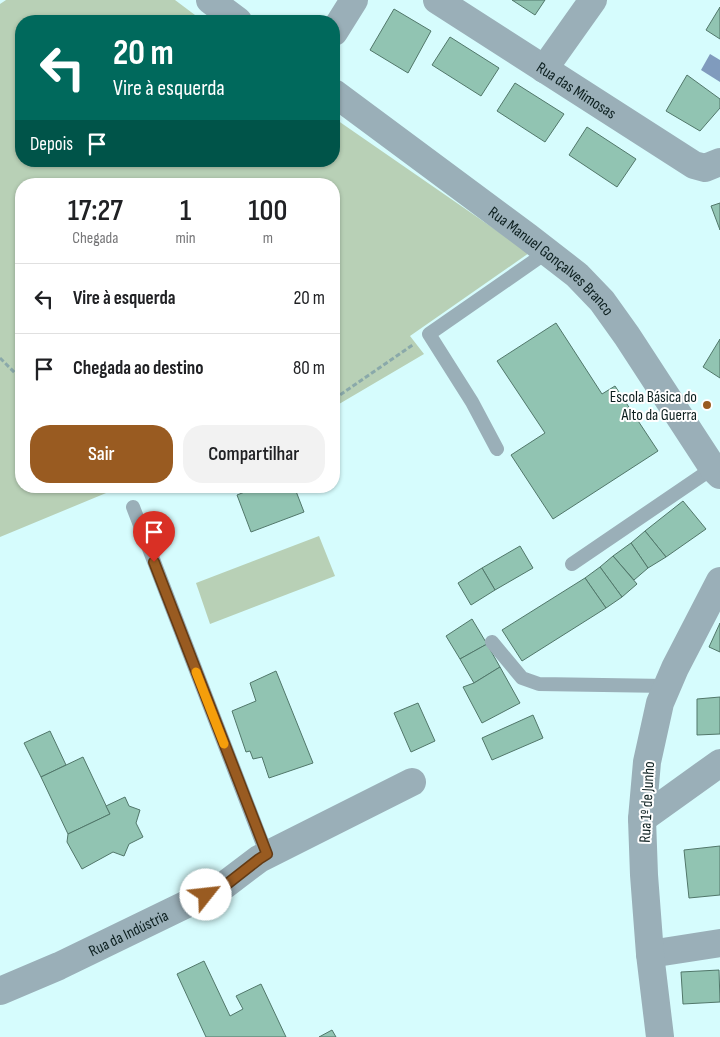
<!DOCTYPE html>
<html lang="pt">
<meta charset="utf-8">
<style>
body{margin:0;font-family:"Sofia Sans Condensed",sans-serif;background:#f2f2f2;color:#202124;height:100vh;display:flex;flex-direction:column;font-size:19px;white-space:nowrap}
*{box-sizing:border-box;margin:0}
p{font-size:16px;color:#757577}
.icon{flex:none;width:28px;height:28px;fill:none;stroke:currentColor;stroke-width:2;stroke-linecap:round;stroke-linejoin:round}
.map{position:relative;flex:1;overflow:hidden}
.drawer{position:absolute;left:15px;top:178px;width:325px;height:315px;display:flex;flex-direction:column;background:#fff;border-radius:20px;box-shadow:0 1px 4px #0004}
.drawer>*{flex:none}
.banner{position:absolute;left:15px;top:15px;width:325px;height:152px;border-radius:20px;box-shadow:0 1px 4px #0004;background:#00695c;color:#fff;overflow:hidden}
.pin{position:absolute;display:grid;place-items:center;width:42px;height:42px;color:#fff;margin:-51px -21px;border-radius:50% 50% 50% 0;rotate:-45deg;box-shadow:0 0 5px #0007}
.pin .icon{rotate:45deg}
.me{position:absolute;width:55px;margin:-28px;rotate:61deg;stroke-linejoin:round;filter:drop-shadow(0 0 4px #0008)}
.turn{display:flex;align-items:center;gap:18px;height:105px;padding:0 15px;font-size:22px}
.turn .icon{width:65px;height:65px;stroke-width:2.5}
.turn b{display:block;font-size:35px;line-height:42px}
.then{display:flex;align-items:center;height:48px;padding:0 15px;background:#0003;gap:10px;font-size:19px}
.eta{display:flex;justify-content:space-evenly;align-items:center;height:85px;text-align:center}
.eta b{font-size:30px;font-weight:600;line-height:35px}
.button{display:flex;gap:10px;margin-top:auto;padding:10px 15px}
.button a{flex:1;height:58px;border-radius:20px;background:#995b21;color:#fff;font-size:20px;font-weight:600;line-height:58px;text-align:center}
.button a+a{background:#f2f2f2;color:#202124}
ul{padding:0;list-style:none}
li{display:flex;align-items:center;gap:15px;height:70px;padding:0 15px;border-top:1px solid #e0e0e0}
li div{flex:1}
li b{display:block;font-size:19px}
li em{font-style:normal}
.map>svg:first-child{display:block}
.green{fill:#b8d0b6}
.water{fill:#809bbd}
.building{fill:#91c4b2;stroke:#51776a}
.lines{fill:none;stroke-linecap:round;stroke-linejoin:round}
.path{stroke:#8aa9aa;stroke-width:3;stroke-dasharray:5 2.5;stroke-linecap:butt}
.service{stroke:#9aafb8;stroke-width:14}
.minor{stroke:#9aafb8;stroke-width:28}
.route-casing{stroke:#633b15;stroke-width:12}
.route{stroke:#995b21;stroke-width:9}
.slow{stroke:#f59e0b;stroke-width:9}
.poi-dot{fill:#995b21;stroke:#fff;stroke-width:2}
.labels{text-anchor:middle;stroke-width:4;stroke-linejoin:round;paint-order:stroke}
.street-label{font-size:16px;fill:#0c1f1f;stroke:#fff}
.poi-label{font-size:16px;fill:#0c1f1f;stroke:#fff;text-anchor:end}
</style>
<div class="map">
<svg width="720" height="1037" viewBox="0 0 720 1037">
<rect width="100%" height="100%" fill="#d6fcfd"/>
<g class="green">
<path d="M6,0H175L203,21H21V161H334V118L529,253L410,336L424,354L334,407V184H21V486H123L0,537V4Z"/>
<path d="M319,536L335,576L210,624L196,583Z"/>
</g>
<path class="water" d="M710,54L720,60V82L701,70Z"/>
<g class="building">
<path d="M512,0H545L535,15Z"/>
<path d="M720,7V39L706,30Z"/>
<path d="M394,9L431,31L408,73L370,50Z"/>
<path d="M450,37L499,68L481,96L432,65Z"/>
<path d="M687,75L720,99V108L700,131L666,111Z"/>
<path d="M515,83L564,114L545,142L497,111Z"/>
<path d="M587,127L636,159L617,187L569,155Z"/>
<path d="M720,203V230L711,206Z"/>
<path d="M556,323L602,394L615,386L658,451L553,519L511,455L545,433L497,361Z"/>
<path d="M720,339V378L703,367Z"/>
<path d="M260,486H294L304,512L251,532L237,495Z"/>
<path d="M683,501L706,529L666,557L645,531Z"/>
<path d="M645,531L666,557L648,568L631,543Z"/>
<path d="M631,543L648,568L634,580L613,556Z"/>
<path d="M520,546L533,568L495,590L482,568Z"/>
<path d="M613,556L637,584L622,597L600,567Z"/>
<path d="M600,567L622,597L606,608L585,578Z"/>
<path d="M482,568L495,590L471,605L458,583Z"/>
<path d="M585,578L606,608L522,661L502,630Z"/>
<path d="M472,619L487,644L460,659L446,636Z"/>
<path d="M720,623V652L709,647Z"/>
<path d="M487,644L500,667L474,683L460,659Z"/>
<path d="M500,667L520,703L482,723L463,687L474,683Z"/>
<path d="M276,671L313,763L269,778L262,757L253,759L250,751L246,752L232,711L256,701L250,683Z"/>
<path d="M720,697V734L697,735V699Z"/>
<path d="M418,703L435,741L411,752L394,713Z"/>
<path d="M533,715L543,738L492,760L482,738Z"/>
<path d="M50,731L66,765L41,777L24,743Z"/>
<path d="M83,757L110,814L68,834L41,777Z"/>
<path d="M125,797L129,806L140,810L136,823L143,837L129,844L124,856L113,852L82,869L67,842L68,834L110,814L106,806Z"/>
<path d="M720,846V895L689,898L684,850Z"/>
<path d="M204,961L230,1016L243,1009L236,996L261,984L286,1037H206L177,974Z"/>
<path d="M719,970L720,1002L683,1004L681,972Z"/>
<path d="M332,1030L336,1037H319Z"/>
</g>
<g class="lines">
<g class="path">
<path d="M0,358L21,379"/>
<path d="M334,399L414,344"/>
</g>
<g class="service">
<path d="M497,449L472,402L429,334L547,252"/>
<path d="M133,507L267,855"/>
<path d="M572,564L713,468"/>
<path d="M492,642L522,678L539,684L667,686"/>
</g>
<g class="minor">
<path d="M210,0L238,21"/>
<path id="s1" d="M437,0L694,165L705,168L720,162"/>
<path d="M334,32L354,0"/>
<path d="M544,69L593,0"/>
<path id="s2" d="M334,93L528,237L577,275L602,301L627,336L713,468L720,475"/>
<path d="M642,819L720,763"/>
<path d="M650,954L720,943"/>
<path id="s3" d="M0,991L59,966L222,887L259,859L412,782"/>
<path d="M660,1037L650,954L644,875L642,819L647,762L660,703L675,668L720,581"/>
</g>
</g>
<g class="lines">
<g class="route-casing">
<path id="route" d="M154,562L267,854L259,859L222,888L206,895"/>
</g>
<use href="#route" class="route"/>
<path class="slow" d="M196,672L224,744"/>
</g>
<circle class="poi-dot" cx="707" cy="405" r="5"/>
<g class="labels">
<g class="street-label">
<text dy="6" stroke="none"><textPath href="#s1" startOffset="166">Rua das Mimosas</textPath></text>
<text dy="6" stroke="none"><textPath href="#s2" startOffset="275">Rua Manuel Gonçalves Branco</textPath></text>
<text transform="translate(646 802) rotate(-87)" y="6">Rua 1º de Junho</text>
<text dy="6" stroke="none"><textPath href="#s3" startOffset="141">Rua da Indústria</textPath></text>
</g>
<g class="poi-label">
<text x="697" y="402">Escola Básica do<tspan x="697" dy="18">Alto da Guerra</tspan></text>
</g>
</g>
</svg>
<div class="pin" style="left:154px;top:562px;background:#d93025"><svg class="icon" aria-label="arrive" viewBox="0 0 24 24"><path d="M6 21V4h12l-3 4 3 4H6"/></svg></div>
<svg class="me" style="left:206px;top:895px" viewBox="-20 -20 40 40"><circle r="19" fill="#fff"/><path d="M0-13L10 11 0 6-10 11z" fill="#995b21"/></svg>
<div class="banner">
<div class="turn"><svg class="icon" aria-label="left" viewBox="0 0 24 24"><path d="M17 20v-9H6M10 6l-5 5 5 5"/></svg><div><b>20 m</b>Vire à esquerda</div></div>
<div class="then">Depois<svg class="icon" aria-label="arrive" viewBox="0 0 24 24"><path d="M6 21V4h12l-3 4 3 4H6"/></svg></div>
</div>
<section class="drawer">
<div class="eta">
<div><b>17:27</b><p>Chegada</p></div>
<div><b>1</b><p>min</p></div>
<div><b>100</b><p>m</p></div>
</div>
<ul>
<li><svg class="icon" aria-label="left" viewBox="0 0 24 24"><path d="M17 20v-9H6M10 6l-5 5 5 5"/></svg><div><b>Vire à esquerda</b></div><em>20 m</em></li>
<li><svg class="icon" aria-label="arrive" viewBox="0 0 24 24"><path d="M6 21V4h12l-3 4 3 4H6"/></svg><div><b>Chegada ao destino</b></div><em>80 m</em></li>
</ul>
<div class="button"><a>Sair</a><a>Compartilhar</a></div>
</section>
</div>
